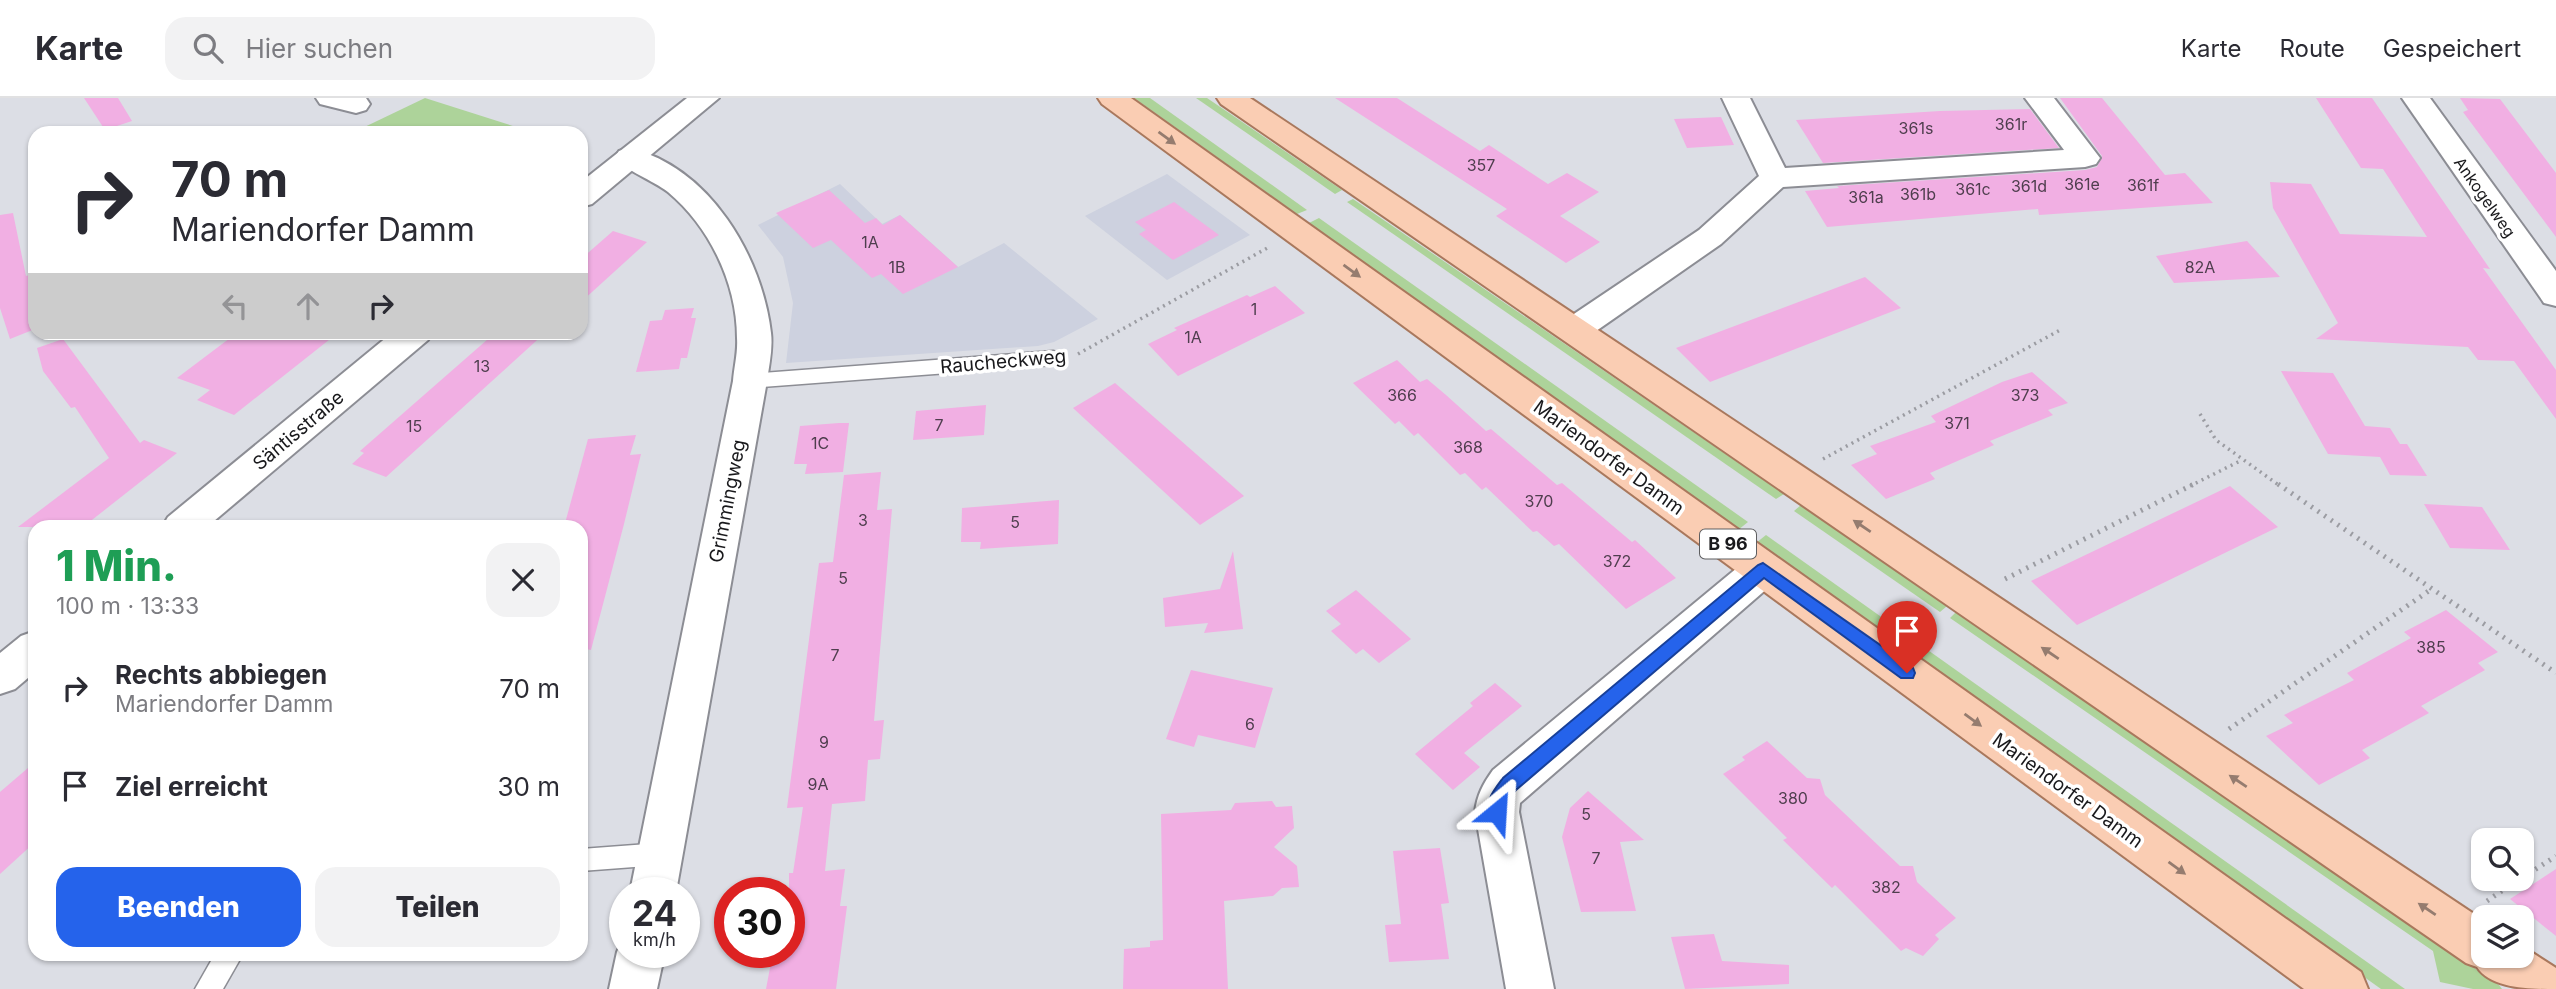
<!DOCTYPE html>
<html lang="de">
<meta charset="utf-8">
<style>
body{margin:0;font-family:Inter,sans-serif;background:#f2f2f3;color:#2b2b33;height:100vh;display:flex;flex-direction:column;font-size:26px;white-space:nowrap}
*{box-sizing:border-box;margin:0}
p{font-size:23px;color:#7c7c81}
.icon{flex:none;width:38px;height:38px;fill:none;stroke:currentColor;stroke-width:2;stroke-linecap:round;stroke-linejoin:round}
.map{position:relative;flex:1;overflow:hidden}
.side{position:absolute;left:28px;top:422px;width:560px;height:441px;display:flex;flex-direction:column;background:#fff;border-radius:21px;box-shadow:0 2px 5px #0004}
.side>*{flex:none}
.hud{position:absolute;left:28px;top:28px;width:560px;height:214px;border-radius:21px;box-shadow:0 2px 5px #0004;background:#fff;color:#2b2b33;overflow:hidden}
.fabs{position:absolute;left:2471px;top:730px;display:grid;gap:14px}
.fabs a{display:grid;place-items:center;width:63px;height:63px;border-radius:14px;background:#fff;box-shadow:0 2px 5px #0004;font-size:35px}
.speed{position:absolute;left:609px;top:779px;display:flex;gap:14px;font-size:35px;font-weight:700;text-align:center}
.speed>*{display:grid;place-content:center;width:91px;height:91px;border-radius:50%;background:#fff;box-shadow:0 2px 5px #0004;line-height:1}
.speed small{font-size:18px;font-weight:400}
.speed .limit{border:10px solid #d22;background:#fff;color:#111}
.pin{position:absolute;display:grid;place-items:center;width:60px;height:60px;color:#fff;margin:-72px -30px;border-radius:50% 50% 50% 0;rotate:-45deg;box-shadow:0 0 7px #0007}
.pin .icon{rotate:45deg}
.me{position:absolute;width:77px;margin:-38px;rotate:27deg;stroke-linejoin:round;filter:drop-shadow(0 0 5px #0008)}
.turn{display:flex;align-items:center;gap:24px;height:147px;padding:0 28px;font-size:32px}
.turn .icon{width:91px;height:91px;stroke-width:2.5}
.turn b{display:block;font-size:49px;line-height:60px}
.lanes{display:flex;align-items:center;height:66px;padding:0 28px;background:#0003;justify-content:center;gap:35px;direction:ltr}
.lanes .off{opacity:.35}
.round{display:grid;place-items:center;flex:none;width:74px;height:74px;border-radius:21px;background:#f2f2f3}
.headline{display:flex;align-items:center;justify-content:space-between;height:119px;padding:0 28px}
h1{font-size:42px;font-weight:800;line-height:52px;color:#1e9e55}
.primary-button{display:flex;gap:14px;margin-top:auto;padding:14px 28px}
.primary-button a{flex:1;height:80px;border-radius:21px;background:#2563eb;color:#fff;font-size:28px;font-weight:800;line-height:80px;text-align:center}
.primary-button a+a{background:#f2f2f3;color:#2b2b33}
ul{padding:0;list-style:none}
li{display:flex;align-items:center;gap:21px;height:98px;padding:0 28px}
li div{flex:1}
li b{display:block;font-size:26px}
li em{font-style:normal}
header{display:flex;align-items:center;gap:42px;box-sizing:border-box;height:98px;padding:0 35px;background:#fff;border-bottom:2px solid #e1e1e2}
header strong{font-size:33px}
nav{display:flex;gap:38px;margin-inline-start:auto;font-size:24px}
.search{width:490px;height:63px;background:#f2f2f3;display:flex;align-items:center;gap:18px;box-sizing:border-box;padding:0 24px;border-radius:21px;color:#7c7c81;font-size:26px}
.map>svg:first-child{display:block}
.built{fill:#cdd1df}
.green{fill:#add39a}
.building{fill:#f1afe3}
.lines{fill:none;stroke-linecap:round;stroke-linejoin:round}
.service-casing{stroke:#8c8d94;stroke-width:3}
.minor-casing{stroke:#8c8d94;stroke-width:4}
.tertiary-casing{stroke:#8c8d94;stroke-width:4}
.primary-casing{stroke:#a9785d;stroke-width:4}
.path-far1{stroke:#9b9ca2;stroke-width:3.5;stroke-dasharray:2 4.5;stroke-linecap:butt}
.path{stroke:#9b9ca2;stroke-width:5;stroke-dasharray:2 6;stroke-linecap:butt}
.service{fill:#fff;fill-rule:evenodd}
.minor{fill:#fff;fill-rule:evenodd}
.tertiary{fill:#fff;fill-rule:evenodd}
.primary{fill:#facdb3;fill-rule:evenodd}
.oneway{fill:#957c6f}
.route{fill:#2563eb;stroke:#184099;stroke-width:2}
.labels{text-anchor:middle;stroke-width:7;stroke-linejoin:round;paint-order:stroke}
.number-label{font-size:16px;fill:#4f3e4e}
.far-street-label{font-size:16px;fill:#19191c;stroke:#fff}
.shield{fill:#fff;stroke:#5e5e60;stroke-width:2}
.shield-label{font-size:18px;font-weight:bold;fill:#19191c}
.street-label{font-size:19px;fill:#19191c;stroke:#fff}
</style>
<header>
<strong>Karte</strong>
<div class="search"><svg class="icon" aria-label="search" viewBox="0 0 24 24"><circle cx="10" cy="10" r="6"/><path d="M15 15l6 6"/></svg>Hier suchen</div>
<nav><a>Karte</a><a>Route</a><a>Gespeichert</a></nav>
</header>
<div class="map">
<svg width="2556" height="891" viewBox="0 0 2556 891">
<rect width="100%" height="100%" fill="#dcdee5"/>
<g class="built">
<path d="M1167,76L1250,137L1167,182L1085,118Z"/>
<path d="M840,86L882,126L900,117L958,169L1004,145L1098,221L1054,244L1038,248L786,265L793,205L783,159L758,127Z"/>
</g>
<g class="green">
<path d="M425,0L535,35H352Z"/>
<path d="M1134,0H1150L1307,112L1297,116Z"/>
<path d="M1196,0H1207L1342,92L1335,96Z"/>
<path d="M1353,101L1784,396L1776,401L1347,104Z"/>
<path d="M1319,120L1748,424L1738,432L1309,125Z"/>
<path d="M1801,407L1947,508L1940,514L1794,413Z"/>
<path d="M1766,437L2405,891H2381L1756,445Z"/>
<path d="M1956,514L2499,887L2502,891H2473L2440,884L2433,853L1950,520Z"/>
</g>
<g class="building">
<path d="M84,0H118L132,23L105,32Z"/>
<path d="M1335,0H1397L1480,53L1489,47L1548,86L1567,75L1599,94L1560,118L1600,144L1566,165L1496,118L1507,111Z"/>
<path d="M2060,0H2102L2165,77L2185,75L2213,105L2039,117L2038,111L1827,129L1805,93L1839,90L1837,88L2085,72L2097,69L2102,58Z"/>
<path d="M2316,0H2372L2490,171L2483,170L2556,272V321L2514,263L2478,262L2468,249L2316,241L2338,225L2273,110L2270,84L2311,86L2340,136L2427,139L2383,71L2361,70Z"/>
<path d="M2460,0L2500,1L2556,75V139L2463,14L2468,12Z"/>
<path d="M2030,11L2059,50L1823,65L1796,22L1940,13Z"/>
<path d="M1721,19L1734,47L1687,50L1674,21Z"/>
<path d="M829,92L865,125L876,120L883,127L900,117L958,169L903,196L881,176L872,180L831,142L813,150L776,115Z"/>
<path d="M1174,104L1219,137L1173,162L1139,136L1146,132L1135,124Z"/>
<path d="M13,115L26,178L35,175V231L10,241L0,210V117Z"/>
<path d="M613,133L647,144L581,204V161Z"/>
<path d="M2247,143L2280,179L2174,185L2156,158Z"/>
<path d="M1865,179L1901,210L1710,284L1676,250Z"/>
<path d="M1275,188L1305,215L1178,278L1148,246L1177,232L1174,230L1247,197L1250,199Z"/>
<path d="M694,210L691,220H696L687,260H681L679,271L636,274L650,223L662,222L665,212Z"/>
<path d="M238,234H339L234,317L197,302L210,292L177,280Z"/>
<path d="M496,234H546L386,379L352,366L364,355L360,353Z"/>
<path d="M63,241L140,345L144,342L177,355L83,429H18L109,360L75,309L71,310L43,273L37,250Z"/>
<path d="M1397,262L1420,284L1427,281L1446,297L1486,333L1491,331L1557,387L1562,385L1632,444L1635,442L1676,480L1626,511L1559,446L1554,448L1537,433L1533,434L1486,389L1482,392L1465,375L1460,377L1418,335L1414,338L1399,323L1395,326L1353,285Z"/>
<path d="M2281,273L2333,275L2365,328L2390,330L2400,346H2407L2427,378L2390,377L2380,359L2328,356Z"/>
<path d="M2032,274L2068,305L2048,312L2053,317L1990,343L1994,347L1930,375L1935,381L1886,401L1851,367L1877,356L1870,348L1936,324L1931,318L2002,284Z"/>
<path d="M1115,285L1163,327L1244,398L1200,427L1073,310Z"/>
<path d="M986,307L984,337L913,342L916,313Z"/>
<path d="M839,325H849L843,374L805,376L807,366H794L800,328Z"/>
<path d="M636,337L630,357L641,356L624,426L591,552L581,550V429H564L588,341Z"/>
<path d="M881,374L877,412L892,411L874,623L884,622L880,661L868,662L865,703L832,706L825,773L845,771L840,808H847L836,891H766L773,854H789V775H793L803,709L787,710L819,465L833,464L844,377Z"/>
<path d="M2230,388L2278,429L2077,527L2031,483Z"/>
<path d="M1059,402L1058,446L980,451L981,444H961L962,410Z"/>
<path d="M2424,406L2482,409L2510,452L2450,450Z"/>
<path d="M1233,453L1243,531L1204,535L1208,525L1165,529L1163,500L1220,491Z"/>
<path d="M1356,492L1411,541L1379,565L1363,551L1356,556L1331,533L1341,526L1326,513Z"/>
<path d="M2446,512L2498,554L2478,565L2485,572L2421,608L2429,615L2362,652L2370,660L2319,687L2266,638L2293,625L2284,617L2354,582L2347,575L2411,540L2404,534Z"/>
<path d="M1191,572L1273,590L1255,650L1198,637L1194,649L1166,641Z"/>
<path d="M1495,585L1522,608L1464,655L1480,669L1453,692L1415,656L1473,608L1470,605Z"/>
<path d="M1767,643L1807,680L1820,681L1825,697L1900,768H1913L1917,784L1956,820L1935,837L1939,841L1923,858L1906,850L1901,853L1835,787L1832,790L1783,742L1787,740L1723,676L1745,662L1742,659Z"/>
<path d="M35,664V744L0,776V694Z"/>
<path d="M1588,693L1644,742L1620,744L1636,813L1581,814L1562,739L1570,710Z"/>
<path d="M1272,703L1276,709L1292,708L1294,730L1274,749L1297,768L1299,789L1282,790L1273,798L1224,803L1228,891H1123L1124,851L1150,849V843L1163,842L1161,716L1231,712L1235,705Z"/>
<path d="M1440,750L1449,805L1441,806L1449,861L1389,864L1385,827L1401,826L1393,753Z"/>
<path d="M2556,771V838L2510,801Z"/>
<path d="M1714,836L1722,863L1789,867V886L1685,891L1671,839Z"/>
</g>
<g class="lines">
<g class="service-casing">
<g id="service">
<path d="M1053,253L1060,255L1062,260L1060,265L1053,267L750,290L743,288L740,283L743,278L750,276Z"/>
<path d="M661,745L670,748L673,756L670,764L661,767L581,773V751Z"/>
<path d="M215,856H243L223,891H195Z"/>
</g>
</g>
<g class="minor-casing">
<g id="minor">
<path d="M316,0H366L370,6L366,12L356,15L320,6Z"/>
<path d="M1722,0H1750L1785,70L2064,52L2025,0H2054L2100,60L2096,66L2085,69L1783,89L1721,146L1586,240L1574,243L1562,240L1557,232L1562,224L1699,132L1759,78Z"/>
<path d="M2402,0H2430L2556,173V208L2544,205Z"/>
<path d="M630,50C710,70 762,158 771,235C773,251 769,267 767,283L676,794H630L733,283C734,269 738,255 737,240C737,186 710,129 668,94C653,82 625,73 615,59L619,53Z"/>
<path d="M1763,456L1777,460L1783,471L1777,482L1520,705L1519,714L1554,891H1506L1475,714C1477,697 1483,686 1493,672L1749,460Z"/>
<path d="M624,838L625,854H665L657,891H609L617,854Z"/>
</g>
</g>
<g class="tertiary-casing">
<g id="tertiary">
<path d="M687,0H719L592,106L581,109V84Z"/>
<path d="M393,234H433L428,242L207,429H162L168,419Z"/>
<path d="M35,533V574L15,591L0,596V555L21,538Z"/>
</g>
</g>
<g class="primary-casing">
<g id="primary">
<path d="M1098,0H1131L2361,874L2368,891H2304L1102,6Z"/>
<path d="M1217,0H1250L2483,822V858H2522V848L2556,870V891C2530,891 2491,891 2477,869L2466,865L1221,6Z"/>
</g>
</g>
<g class="path-far1">
<path d="M1078,256L1269,149"/>
<path d="M2200,316L2216,342L2280,388"/>
<path d="M1823,361L2062,231"/>
<path d="M2190,388L2242,362"/>
</g>
<g class="path">
<path d="M2278,386L2556,575"/>
<path d="M2005,481L2194,386"/>
<path d="M2229,631L2433,490"/>
<path d="M2522,780L2556,758"/>
<path d="M2487,803L2521,780"/>
</g>
<use href="#service" class="service"/>
<use href="#minor" class="minor"/>
<use href="#tertiary" class="tertiary"/>
<use href="#primary" class="primary"/>
</g>
<defs><path id="oneway-solid" d="M-6-.8H1V-3.2L6.5 0L1 3.2V.8H-6Z" transform="scale(1.75)"/></defs>
<g class="oneway">
<use href="#oneway-solid" transform="translate(1167 40) rotate(36)"/>
<use href="#oneway-solid" transform="translate(1352 173) rotate(36)"/>
<use href="#oneway-solid" transform="translate(1862 428) rotate(-146)"/>
<use href="#oneway-solid" transform="translate(2050 555) rotate(-146)"/>
<use href="#oneway-solid" transform="translate(1973 622) rotate(36)"/>
<use href="#oneway-solid" transform="translate(2238 683) rotate(-146)"/>
<use href="#oneway-solid" transform="translate(2177 770) rotate(36)"/>
<use href="#oneway-solid" transform="translate(2427 811) rotate(-146)"/>
</g>
<path class="route" d="M1763,465L1913,570L1915,575L1913,580H1901L1764,480L1516,692L1508,702L1503,720L1497,722L1490,720C1483,705 1494,692 1503,680L1758,467Z"/>
<g class="labels">
<g class="number-label">
<text x="2011" y="32">361r</text>
<text x="1916" y="36">361s</text>
<text x="1481" y="73">357</text>
<text x="2082" y="92">361e</text>
<text x="2143" y="93">361f</text>
<text x="2029" y="94">361d</text>
<text x="1973" y="97">361c</text>
<text x="1918" y="102">361b</text>
<text x="1866" y="105">361a</text>
<text x="870" y="150">1A</text>
<text x="897" y="175">1B</text>
<text x="2200" y="175">82A</text>
<text x="1254" y="217">1</text>
<text x="1193" y="245">1A</text>
<text x="482" y="274">13</text>
<text x="1402" y="303">366</text>
<text x="2025" y="303">373</text>
<text x="1957" y="331">371</text>
<text x="939" y="333">7</text>
<text x="414" y="334">15</text>
<text x="820" y="351">1C</text>
<text x="1468" y="355">368</text>
<text x="1539" y="409">370</text>
<text x="863" y="428">3</text>
<text x="1015" y="430">5</text>
<text x="1617" y="469">372</text>
<text x="843" y="486">5</text>
<text x="2431" y="555">385</text>
<text x="835" y="563">7</text>
<text x="1250" y="632">6</text>
<text x="824" y="650">9</text>
<text x="818" y="692">9A</text>
<text x="1793" y="706">380</text>
<text x="1586" y="722">5</text>
<text x="1596" y="766">7</text>
<text x="1886" y="795">382</text>
</g>
<g class="far-street-label">
<text transform="translate(2485 99) rotate(55)" y="6">Ankogelweg</text>
</g>
<rect class="shield" x="1700" y="431.5" width="56" height="29" rx="5"/>
<g class="shield-label">
<text x="1728" y="452">B 96</text>
</g>
<g class="street-label">
<text transform="translate(1003 263) rotate(-5)" y="7">Raucheckweg</text>
<text transform="translate(298 332) rotate(-40)" y="7">Säntisstraße</text>
<text transform="translate(1609 359) rotate(36)" y="7">Mariendorfer Damm</text>
<text transform="translate(727 403) rotate(-79)" y="7">Grimmingweg</text>
<text transform="translate(2068 692) rotate(36)" y="7">Mariendorfer Damm</text>
</g>
</g>
</svg>
<div class="fabs">
<a><svg class="icon" aria-label="search" viewBox="0 0 24 24"><circle cx="10" cy="10" r="6"/><path d="M15 15l6 6"/></svg></a>
<a><svg class="icon" aria-label="layers" viewBox="0 0 24 24"><path d="M12 4l9 5-9 5-9-5zM3 14l9 5 9-5"/></svg></a>
</div>
<div class="speed"><div>24<small>km/h</small></div><div class="limit">30</div></div>
<div class="pin" style="left:1907px;top:575px;background:#d93025"><svg class="icon" aria-label="arrive" viewBox="0 0 24 24"><path d="M6 21V4h12l-3 4 3 4H6"/></svg></div>
<svg class="me" style="left:1497px;top:714px" viewBox="-20 -20 40 40"><path d="M0-17L14 15 0 8-14 15z" fill="#2563eb" stroke="#fff" stroke-width="4"/></svg>
<div class="hud">
<div class="turn"><svg class="icon" aria-label="right" viewBox="0 0 24 24"><path d="M7 20v-9h11M14 6l5 5-5 5"/></svg><div><b>70 m</b>Mariendorfer Damm</div></div>
<div class="lanes"><svg class="icon off" aria-label="left" viewBox="0 0 24 24"><path d="M17 20v-9H6M10 6l-5 5 5 5"/></svg><svg class="icon off" aria-label="ahead" viewBox="0 0 24 24"><path d="M12 20V5M6 11l6-6 6 6"/></svg><svg class="icon" aria-label="right" viewBox="0 0 24 24"><path d="M7 20v-9h11M14 6l5 5-5 5"/></svg></div>
</div>
<section class="side">
<div class="headline"><div><h1>1 Min.</h1><p>100 m · 13:33</p></div><a class="round"><svg class="icon" aria-label="close" viewBox="0 0 24 24"><path d="M6 6l12 12M18 6L6 18"/></svg></a></div>
<ul>
<li><svg class="icon" aria-label="right" viewBox="0 0 24 24"><path d="M7 20v-9h11M14 6l5 5-5 5"/></svg><div><b>Rechts abbiegen</b><p>Mariendorfer Damm</p></div><em>70 m</em></li>
<li><svg class="icon" aria-label="arrive" viewBox="0 0 24 24"><path d="M6 21V4h12l-3 4 3 4H6"/></svg><div><b>Ziel erreicht</b></div><em>30 m</em></li>
</ul>
<div class="primary-button"><a>Beenden</a><a>Teilen</a></div>
</section>
</div>
